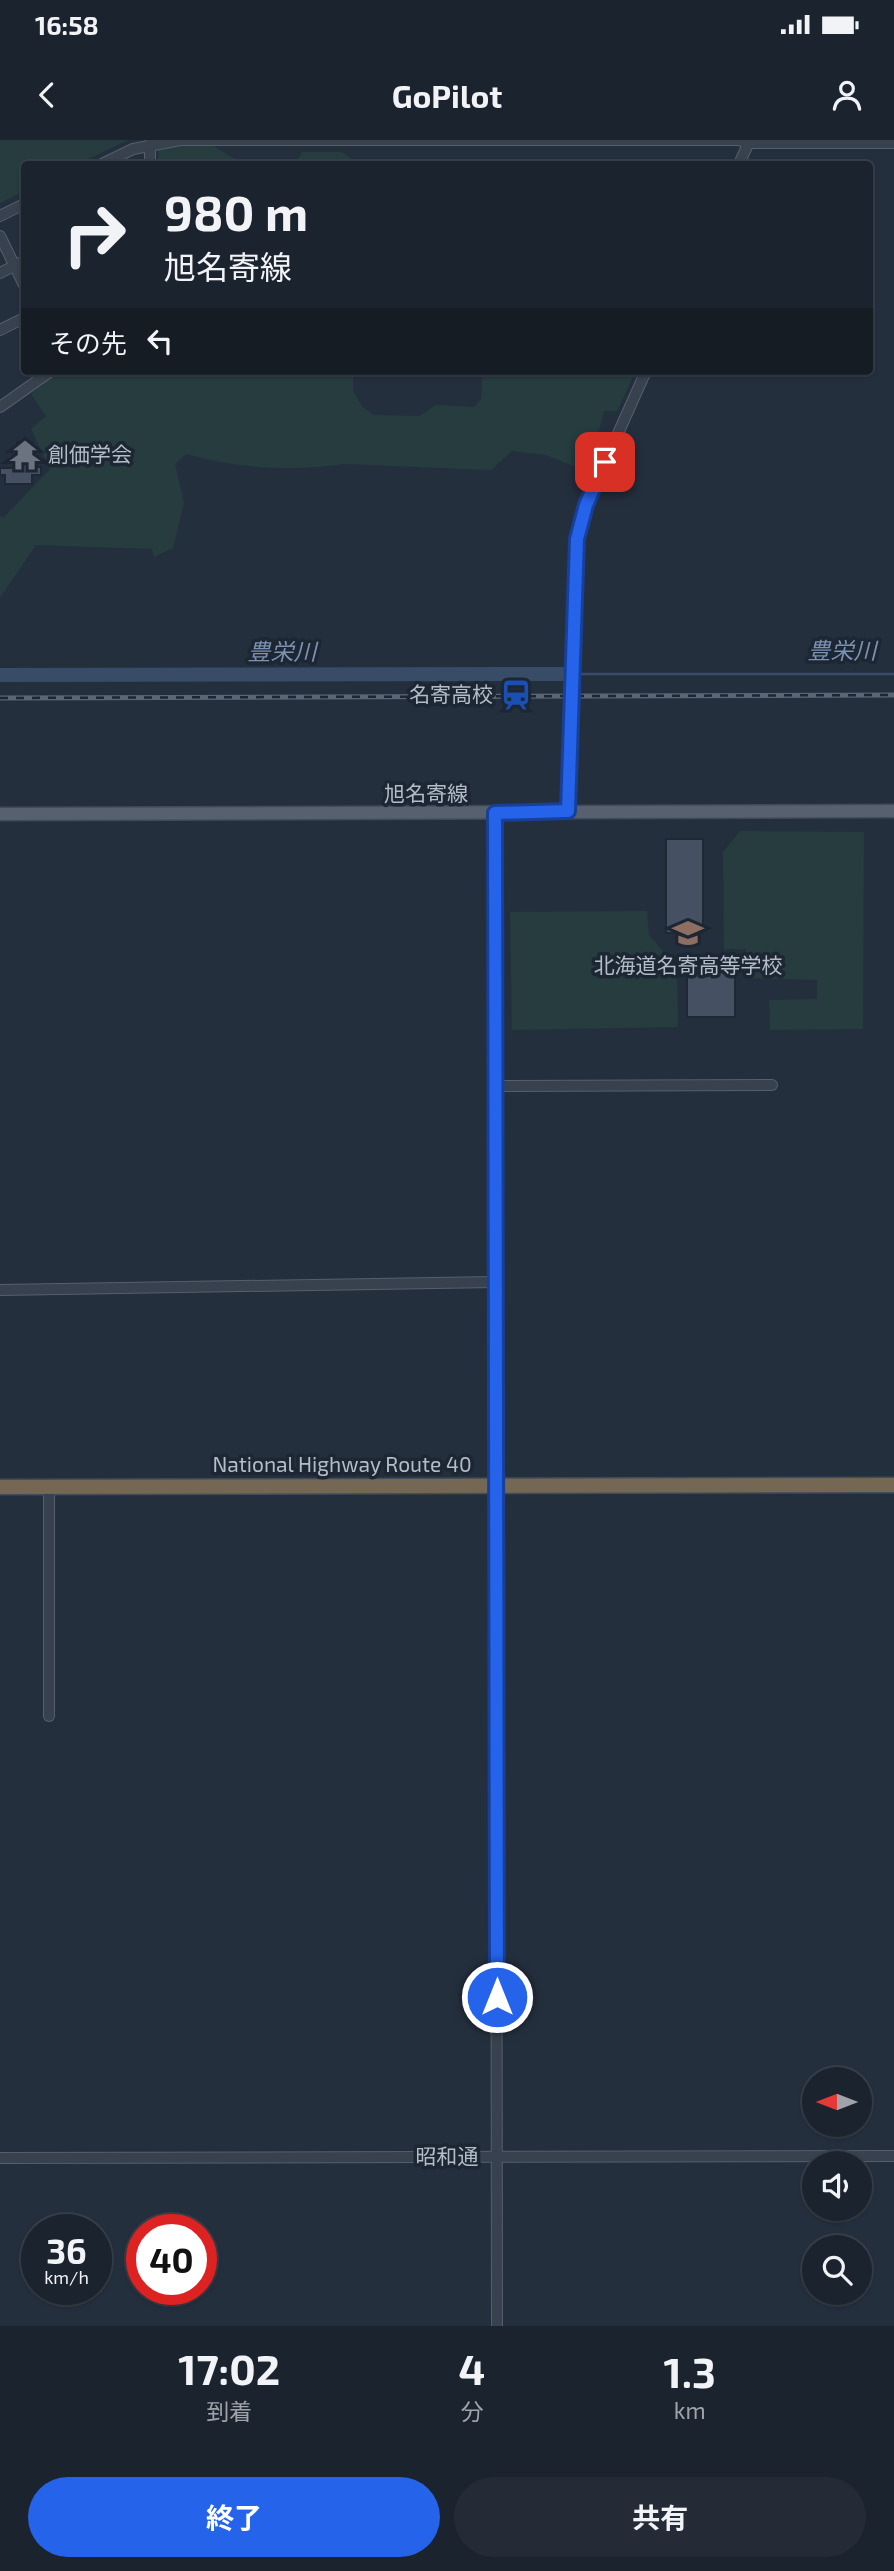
<!DOCTYPE html>
<html lang="ja">
<meta charset="utf-8">
<style>
body{margin:0;font-family:"Exo 2","Noto Sans JP",sans-serif;background:#242b36;color:#f1f3f6;height:100vh;display:flex;flex-direction:column;font-size:26px;white-space:nowrap}
*{box-sizing:border-box;margin:0}
p{font-size:23px;color:#a0a4aa}
.icon{flex:none;width:38px;height:38px;fill:none;stroke:currentColor;stroke-width:2;stroke-linecap:round;stroke-linejoin:round}
.map{position:relative;height:2186px;overflow:hidden}
.drawer{display:flex;flex-direction:column;background:#1b232e;flex:1}
.drawer>*{flex:none}
.top-card{position:absolute;left:21px;top:21px;width:852px;height:214px;border-radius:7px;box-shadow:0 2px 5px #0004,0 0 0 2px #39404a;background:#1b232e;color:#f1f3f6;overflow:hidden}
.needle{width:46px;rotate:270deg}
.fabs{position:absolute;left:802px;top:1927px;display:grid;gap:14px}
.fabs a{display:grid;place-items:center;width:70px;height:70px;border-radius:50%;background:#1b232e;box-shadow:0 2px 5px #0004,0 0 0 2px #39404a;font-size:35px}
.speed{position:absolute;left:21px;top:2074px;display:flex;gap:14px;font-size:35px;font-weight:700;text-align:center}
.speed>*{display:grid;place-content:center;width:91px;height:91px;border-radius:50%;background:#1b232e;box-shadow:0 2px 5px #0004,0 0 0 2px #39404a;line-height:1}
.speed small{font-size:18px;font-weight:400}
.speed .limit{border:10px solid #d22;background:#fff;color:#111}
.pin{position:absolute;display:grid;place-items:center;width:60px;height:60px;color:#fff;margin:-30px;border-radius:14px;box-shadow:0 4px 10px #0006}
.me{position:absolute;width:77px;margin:-38px;rotate:0deg;stroke-linejoin:round;filter:drop-shadow(0 0 5px #0008)}
.turn{display:flex;align-items:center;gap:24px;height:147px;padding:0 28px;font-size:32px}
.turn .icon{width:91px;height:91px;stroke-width:2.5}
.turn b{display:block;font-size:49px;line-height:60px}
.then{display:flex;align-items:center;height:66px;padding:0 28px;background:#0003;gap:14px;font-size:26px}
.eta{display:flex;justify-content:space-evenly;align-items:center;height:119px;text-align:center}
.eta b{font-size:42px;font-weight:700;line-height:49px}
.cta{display:flex;gap:14px;margin-top:auto;padding:14px 28px}
.cta a{flex:1;height:80px;border-radius:42px;background:#2563eb;color:#fff;font-size:28px;font-weight:700;line-height:80px;text-align:center}
.cta a+a{background:#242b36;color:#f1f3f6}
.status{display:flex;justify-content:space-between;align-items:center;height:49px;padding:0 35px;background:#1b232e;direction:ltr}
.status svg{height:19px;fill:currentColor}
header{display:flex;justify-content:space-between;align-items:center;height:91px;padding:0 28px;background:#1b232e;font-size:32px;font-weight:700}
.map>svg:first-child{display:block}
.green{fill:#263c3f}
.lines{fill:none;stroke-linecap:round;stroke-linejoin:round}
.stream{stroke:#394c67;stroke-width:2.5}
.river{stroke:#394c67;stroke-width:14}
.building{fill:#455162;stroke:#1f2835;stroke-width:2}
.minor-casing{stroke:#565f6c;stroke-width:12}
.major-casing{stroke:#414a57;stroke-width:15}
.highway-casing{stroke:#434c59;stroke-width:17}
.minor{stroke:#38414e;stroke-width:10}
.major{stroke:#56606e;stroke-width:12}
.highway{stroke:#746855;stroke-width:14}
.rail-casing{stroke:#5a6575;stroke-width:5}
.rail{stroke:#1d2633;stroke-width:2.5;stroke-dasharray:8;stroke-linecap:butt}
.route-casing{stroke:#184099;stroke-width:18}
.route{stroke:#2563eb;stroke-width:12}
.labels{text-anchor:middle;stroke-width:7;stroke-linejoin:round;paint-order:stroke}
.poi-label{font-size:21px;fill:#b4bcc9;stroke:#1d2633;text-anchor:start}
.street-label{font-size:21px;fill:#b4bcc9;stroke:#1d2633}
.water-label{font-size:23px;font-style:italic;fill:#7c92b1;stroke:#1d2633}
</style>
<div class="status"><b>16:58</b><svg viewBox="0 0 49 12"><path d="M0 12V9h3v3zM5 12V6h3v6zM10 12V3h3v9zM15 12V0h3v12zM26 1h20v11H26zM47 4h2v5h-2z"/></svg></div>
<header><svg class="icon" aria-label="back" viewBox="0 0 24 24"><path d="M15 5l-7 7 7 7"/></svg>GoPilot<svg class="icon" aria-label="person" viewBox="0 0 24 24"><circle cx="12" cy="8" r="4"/><path d="M4 21q1-7 8-7t8 7"/></svg></header>
<div class="map">
<svg width="894" height="2186" viewBox="0 0 894 2186">
<rect width="100%" height="100%" fill="#242f3e"/>
<g class="green">
<path d="M0,0H128L78,24H24V51L0,63Z"/>
<path d="M158,0H204L238,21V24H158Z"/>
<path d="M302,12H342L353,20V24H295Z"/>
<path d="M60,231H353V251L362,266L373,275L420,276L436,265L474,267L481,259L482,231H636L617,271H604L591,323L581,329L546,315L512,311L491,330L344,324C292,332 236,328 186,314L175,324L184,363L173,408L154,417L152,409L36,405L0,458V376L3,378L50,329L31,289L46,276L31,254Z"/>
<path d="M740,691L864,692L863,889L770,890L769,860L817,859V840L746,838V809H724L723,712Z"/>
<path d="M647,771L649,795L677,828L678,887L512,890L510,772Z"/>
</g>
<g class="lines">
<path class="stream" d="M581,534H894"/>
<path class="river" d="M0,535L565,534"/>
</g>
<g class="building">
<path d="M17,302H33V327H41V335H32V344H5V335H0V328H17Z"/>
<rect x="666" y="699" width="37" height="94"/>
<path d="M687,815H704V821H735V877H687Z"/>
</g>
<g class="lines">
<g class="minor-casing">
<g id="minor">
<path d="M150,4V24"/>
<path d="M102,24L133,9L180,0H739L749,3H894"/>
<path d="M739,24L750,0"/>
<path d="M0,76L24,64"/>
<path d="M0,96L24,145"/>
<path d="M0,133L24,121"/>
<path d="M0,190L24,178"/>
<path d="M0,267L51,231"/>
<path d="M568,671L577,399L586,365L646,231"/>
<path d="M495,673L497,2186"/>
<path d="M495,946L772,945"/>
<path d="M0,1150L495,1142"/>
<path d="M49,1576V1347"/>
<path d="M0,2018L894,2016"/>
</g>
</g>
<g class="major-casing">
<path id="major" d="M0,674L894,671"/>
</g>
<g class="highway-casing">
<path id="highway" d="M0,1347L894,1345"/>
</g>
<use href="#minor" class="minor"/>
<use href="#major" class="major"/>
<use href="#highway" class="highway"/>
<g class="rail-casing">
<path id="rail" d="M0,558L894,555"/>
</g>
<use href="#rail" class="rail"/>
</g>
<g class="lines">
<g class="route-casing">
<path id="route" d="M497,1857L495,673L568,671L577,399L586,365L605,322"/>
</g>
<use href="#route" class="route"/>
</g>
<defs>
<g id="temple-bare" transform="scale(2.415)"><path d="M0-6L5-2H3V0L6.5 2.5H4V6H1.5V3h-3V6H-4V2.5H-6.5L-3 0V-2H-5Z" fill="#6b7280" stroke="#1d2633" stroke-width="2.5" paint-order="stroke"/></g>
<g id="station-bare" transform="scale(2.415)"><path d="M-3-6H3Q5-6 5-4V2Q5 4 3 4L4.5 6H3L1.5 4h-3L-3 6H-4.5L-3 4Q-5 4-5 2V-4Q-5-6-3-6ZM-3.5-4v3h7v-3ZM-3.5 1v1.5H-2V1ZM2 1v1.5H3.5V1Z" fill="#1a4fb4" stroke="#1d2633" stroke-width="2.5" paint-order="stroke"/></g>
<g id="school-bare" transform="scale(2.415)"><path d="M0-5L7-2L0 1L-7-2ZM-4 1L0 2.5L4 1V4Q0 6-4 4Z" fill="#8d6e63" stroke="#1d2633" stroke-width="2.5" paint-order="stroke"/></g>
</defs>
<g fill-rule="evenodd">
<use href="#temple-bare" x="25" y="315"/>
<use href="#station-bare" x="516" y="555"/>
<use href="#school-bare" x="688" y="793"/>
</g>
<g class="labels">
<g class="poi-label">
<text x="48" y="322">創価学会</text>
<text x="493" y="562" text-anchor="end">名寄高校</text>
<text x="688" y="833" text-anchor="middle">北海道名寄高等学校</text>
</g>
<g class="street-label">
<text x="426" y="661">旭名寄線</text>
<text x="342" y="1332">National Highway Route 40</text>
<text x="447" y="2024">昭和通</text>
</g>
<g class="water-label">
<text x="842" y="519">豊栄川</text>
<text x="282" y="520">豊栄川</text>
</g>
</g>
</svg>
<div class="fabs">
<a><svg class="needle" viewBox="-14 -14 28 28"><path d="M0-13l5 13h-10z" fill="#e53935"/><path d="M0 13l5-13h-10z" fill="#a0a4aa"/></svg></a>
<a><svg class="icon" aria-label="sound" viewBox="0 0 24 24"><path d="M4 9h4l5-4v14l-5-4H4zM17 9q2 3 0 6"/></svg></a>
<a><svg class="icon" aria-label="search" viewBox="0 0 24 24"><circle cx="10" cy="10" r="6"/><path d="M15 15l6 6"/></svg></a>
</div>
<div class="speed"><div>36<small>km/h</small></div><div class="limit">40</div></div>
<div class="pin" style="left:605px;top:322px;background:#d93025"><svg class="icon" aria-label="arrive" viewBox="0 0 24 24"><path d="M6 21V4h12l-3 4 3 4H6"/></svg></div>
<svg class="me" style="left:497px;top:1857px" viewBox="-20 -20 40 40"><circle r="17" fill="#2563eb" stroke="#fff" stroke-width="3"/><path d="M0-11L8 9 0 5-8 9z" fill="#fff"/></svg>
<div class="top-card">
<div class="turn"><svg class="icon" aria-label="right" viewBox="0 0 24 24"><path d="M7 20v-9h11M14 6l5 5-5 5"/></svg><div><b>980 m</b>旭名寄線</div></div>
<div class="then">その先<svg class="icon" aria-label="left" viewBox="0 0 24 24"><path d="M17 20v-9H6M10 6l-5 5 5 5"/></svg></div>
</div>
</div>
<section class="drawer">
<div class="eta">
<div><b>17:02</b><p>到着</p></div>
<div><b>4</b><p>分</p></div>
<div><b>1.3</b><p>km</p></div>
</div>
<div class="cta"><a>終了</a><a>共有</a></div>
</section>
